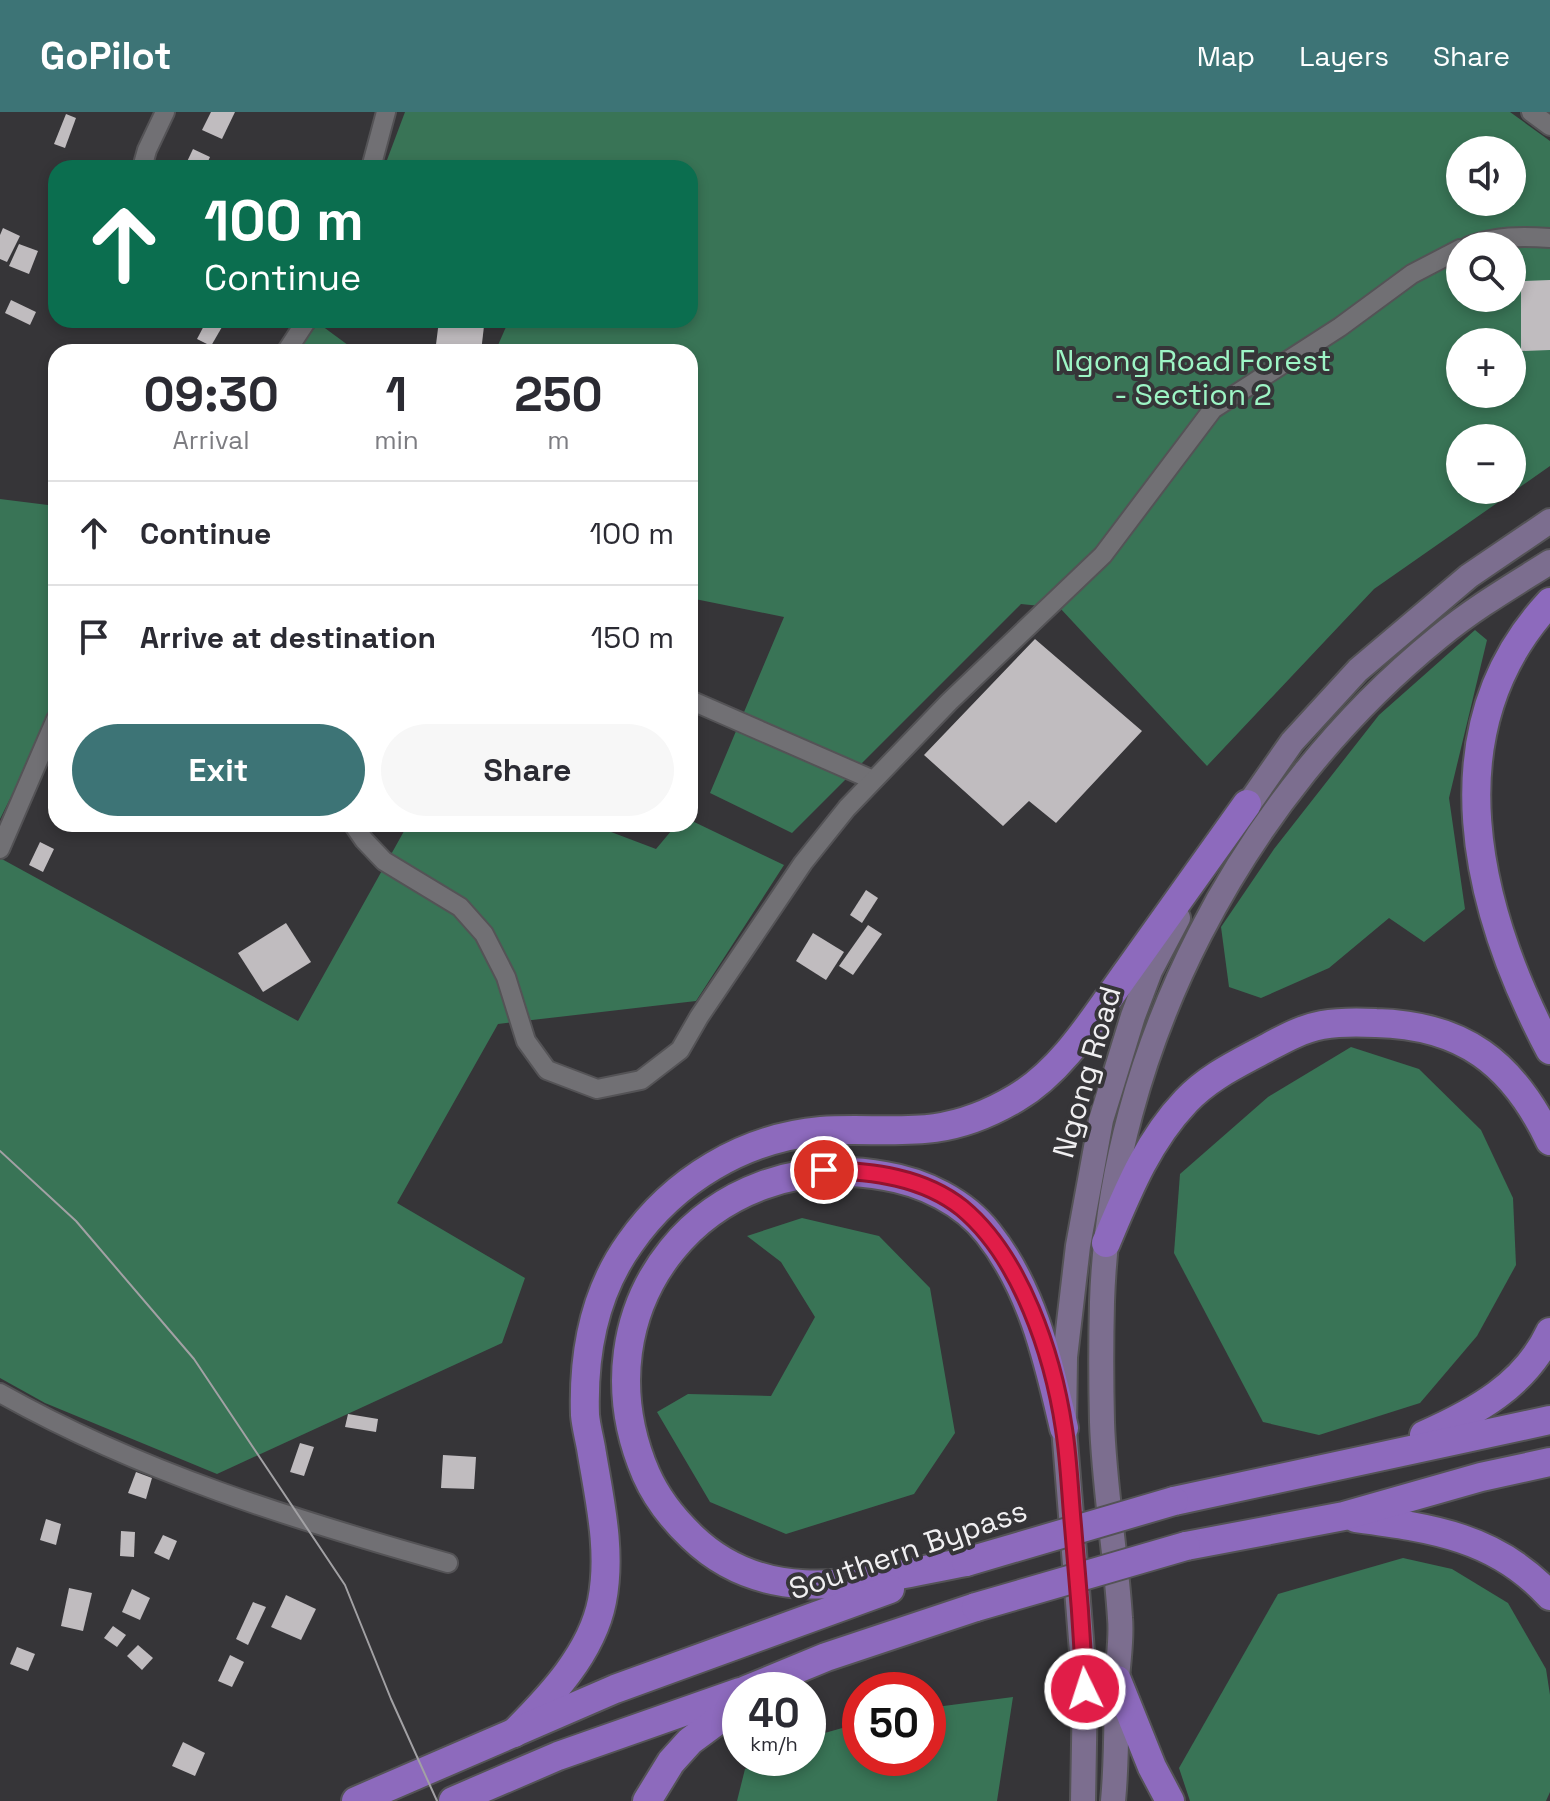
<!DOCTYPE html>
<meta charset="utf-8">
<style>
body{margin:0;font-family:"Space Grotesk",sans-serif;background:#f7f7f7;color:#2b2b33;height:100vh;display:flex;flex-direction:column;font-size:30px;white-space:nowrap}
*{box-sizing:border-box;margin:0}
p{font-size:26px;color:#7c7c81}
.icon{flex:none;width:44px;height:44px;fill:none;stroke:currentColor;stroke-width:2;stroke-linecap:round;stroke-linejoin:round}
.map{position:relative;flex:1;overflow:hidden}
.details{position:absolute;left:48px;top:232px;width:650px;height:488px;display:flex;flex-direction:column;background:#fff;border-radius:24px;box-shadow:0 4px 12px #0003}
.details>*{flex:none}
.banner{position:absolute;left:48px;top:48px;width:650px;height:168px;border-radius:24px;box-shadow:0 4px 12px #0003;background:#0b6e4f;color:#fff;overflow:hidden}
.buttons{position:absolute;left:1446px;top:24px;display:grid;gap:16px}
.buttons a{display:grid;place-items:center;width:80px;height:80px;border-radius:50%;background:#fff;box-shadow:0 4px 12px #0003;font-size:40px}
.speed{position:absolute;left:722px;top:1560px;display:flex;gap:16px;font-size:40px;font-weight:700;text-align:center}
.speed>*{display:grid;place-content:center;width:104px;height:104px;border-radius:50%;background:#fff;box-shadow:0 4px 12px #0003;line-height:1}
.speed small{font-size:20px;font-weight:400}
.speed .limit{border:12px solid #d22;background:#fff;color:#111}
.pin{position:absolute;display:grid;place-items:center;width:68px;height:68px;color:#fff;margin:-34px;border:4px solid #fff;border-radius:50%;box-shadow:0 2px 8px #0007}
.me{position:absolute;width:88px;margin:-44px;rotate:356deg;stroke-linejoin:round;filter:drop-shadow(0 0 6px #0008)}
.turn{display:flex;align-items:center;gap:28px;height:168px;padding:0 24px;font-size:36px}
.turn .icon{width:104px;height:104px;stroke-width:2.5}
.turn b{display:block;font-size:56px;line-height:68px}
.eta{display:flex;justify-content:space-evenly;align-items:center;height:136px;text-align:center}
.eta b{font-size:48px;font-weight:700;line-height:56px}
.cta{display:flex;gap:16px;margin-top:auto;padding:16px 24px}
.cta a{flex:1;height:92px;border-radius:48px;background:#3d7476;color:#fff;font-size:32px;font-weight:700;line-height:92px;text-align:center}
.cta a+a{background:#f7f7f7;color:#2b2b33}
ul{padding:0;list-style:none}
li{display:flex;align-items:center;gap:24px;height:104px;padding:0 24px;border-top:2px solid #e1e1e2}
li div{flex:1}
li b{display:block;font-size:30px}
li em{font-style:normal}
header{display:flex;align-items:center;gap:48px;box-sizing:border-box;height:112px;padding:0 40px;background:#3d7476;color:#fff}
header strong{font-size:38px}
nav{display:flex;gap:44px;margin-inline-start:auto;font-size:28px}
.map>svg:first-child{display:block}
.forest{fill:#397456;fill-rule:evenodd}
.building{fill:#c0bcbf}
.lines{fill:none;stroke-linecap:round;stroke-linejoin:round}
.minor-casing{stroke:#545356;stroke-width:22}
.secondary-casing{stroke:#545356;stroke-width:28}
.trunk-casing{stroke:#545356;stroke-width:32}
.minor{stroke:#717074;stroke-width:18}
.secondary{stroke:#7c6e8f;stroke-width:24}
.trunk{stroke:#8d6abd;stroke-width:28}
.tram{stroke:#a2a1a4;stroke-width:2}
.trunk-bridge-casing{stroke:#545356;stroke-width:32;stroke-linecap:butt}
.trunk-bridge{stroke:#8d6abd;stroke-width:28}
.route-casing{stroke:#92132f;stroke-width:20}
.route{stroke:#e11d48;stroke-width:14}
.labels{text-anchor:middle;stroke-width:8;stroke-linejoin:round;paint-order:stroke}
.park-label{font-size:30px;fill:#9df5c5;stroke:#363538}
.street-label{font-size:30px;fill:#f0eff1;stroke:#363538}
</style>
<header>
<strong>GoPilot</strong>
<nav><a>Map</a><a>Layers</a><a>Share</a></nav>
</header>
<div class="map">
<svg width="1550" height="1689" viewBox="0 0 1550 1689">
<rect width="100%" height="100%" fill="#363538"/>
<g class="forest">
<path d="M405,0H1510L1550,29V354L1374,477L1207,654L1060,496L1021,492L792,721L710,681L784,505L690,486V240H495L509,208H690V56H384ZM1460,38H1512V90H1460ZM1460,134H1512V186H1460ZM1460,230H1512V282H1460ZM1460,326H1512V378H1460Z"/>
<path d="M318,211L352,236L351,240H297Z"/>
<path d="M0,387L56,394V594L0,707Z"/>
<path d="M1475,518L1487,528L1449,686L1465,797L1424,830L1389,806L1329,856L1261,886L1229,875L1221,815L1274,737L1379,603Z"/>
<path d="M690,708L784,753L696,889L498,912L397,1091L525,1166L502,1231L217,1362L45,1291L0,1266V746L298,909L408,712H590L656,737L677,712H690Z"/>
<path d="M1351,935L1419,957L1481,1018L1513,1086L1516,1153L1477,1224L1420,1291L1319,1323L1263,1310L1174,1141L1180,1062L1268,985Z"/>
<path d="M802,1106L879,1124L930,1176L955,1321L914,1382L786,1422L710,1390L657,1300L688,1282L771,1284L815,1205L781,1150L747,1124Z"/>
<path d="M1403,1446L1452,1457L1508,1491L1546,1557L1550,1583V1680L1546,1689H1190L1179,1656L1278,1482Z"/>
<path d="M1013,1585L997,1689H737L745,1657L768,1646H808V1627L814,1624L860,1611V1646H928V1596Z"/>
</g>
<g class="building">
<path d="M211,0H235L222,27L202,18Z"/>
<path d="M66,2L76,6L65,36L54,32Z"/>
<path d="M193,37L210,45L205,56H184Z"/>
<path d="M3,116L20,124L7,150L0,147V123Z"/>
<path d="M19,132L38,139L29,162L9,154Z"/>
<path d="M1550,168V238L1521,239V169Z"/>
<path d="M11,188L36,200L30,213L5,201Z"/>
<path d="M207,208L222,215L211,234L197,227Z"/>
<path d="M439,209L484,214L481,240H435Z"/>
<path d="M1035,527L1142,619L1056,711L1029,689L1003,714L924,643Z"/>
<path d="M40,730L54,737L43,760L29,753Z"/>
<path d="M866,778L878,786L862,811L850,803Z"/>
<path d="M286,811L311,850L263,880L238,841Z"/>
<path d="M868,813L882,822L853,863L839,854Z"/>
<path d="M813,821L844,840L826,868L796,849Z"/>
<path d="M348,1302L378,1307L376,1320L345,1315Z"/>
<path d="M300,1331L314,1335L304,1364L290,1360Z"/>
<path d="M443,1343L476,1345L474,1377L441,1376Z"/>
<path d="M136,1360L152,1366L146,1387L128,1381Z"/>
<path d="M46,1407L61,1412L56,1433L40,1428Z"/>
<path d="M121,1419L135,1420L134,1445L120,1444Z"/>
<path d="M163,1423L177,1429L169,1448L154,1441Z"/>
<path d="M69,1476L92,1481L83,1519L61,1514Z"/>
<path d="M132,1477L150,1486L140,1508L122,1500Z"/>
<path d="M286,1483L316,1497L301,1528L271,1515Z"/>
<path d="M253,1490L266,1495L248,1533L236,1527Z"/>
<path d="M113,1514L126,1523L117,1535L104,1526Z"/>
<path d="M138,1533L153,1546L142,1558L127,1544Z"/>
<path d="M17,1535L35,1542L28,1559L10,1552Z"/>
<path d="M230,1543L244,1550L232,1575L218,1569Z"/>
<path d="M183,1630L205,1641L195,1664L172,1654Z"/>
</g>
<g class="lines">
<g class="minor-casing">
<g id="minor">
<path d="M1531,0L1550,14"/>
<path d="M142,56L147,38L165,0"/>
<path d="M371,56L386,0"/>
<path d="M1469,134C1496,124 1522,124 1550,126"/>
<path d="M286,240L307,208"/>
<path d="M690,588L873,668"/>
<path d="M353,712L364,728L384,749L460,795L484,822L506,865L526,929L547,958L597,977L641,968L680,938L699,905L803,751L847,696L949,590L1103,443L1213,297L1340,215L1412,162L1460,137"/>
<path d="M0,737L56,607"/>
<path d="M0,1281C140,1360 295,1408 448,1451"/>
</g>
</g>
<g class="secondary-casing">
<g id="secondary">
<path d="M1239,706L1292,630L1358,558L1469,464L1550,409"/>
<path d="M1083,1689L1085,1577L1064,1316L1065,1245L1078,1134L1101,1008L1133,904L1150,859L1178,806"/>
<path d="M1113,1689C1117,1649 1116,1609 1117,1569C1118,1548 1122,1527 1120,1506C1116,1441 1104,1375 1102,1310C1101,1270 1101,1229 1102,1190C1110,936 1243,684 1439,525C1474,496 1512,474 1550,450"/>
</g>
</g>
<g class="trunk-casing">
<g id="trunk">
<path d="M1550,490C1430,619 1476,798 1550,938"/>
<path d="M1106,1131C1127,1081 1147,1030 1186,989C1208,966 1233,954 1261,939C1280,929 1300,917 1322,913C1339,910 1359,910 1376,911C1463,913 1513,951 1550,1029"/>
<path d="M1424,1323C1476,1300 1525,1273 1550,1220"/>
<path d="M1174,1389L1550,1308"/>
<path d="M1356,1406C1431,1416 1497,1425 1550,1484"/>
<path d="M1186,1434L1344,1404L1481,1365L1550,1350"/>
<path d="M966,1450C871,1467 771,1501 692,1425C672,1406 657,1387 646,1362C574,1194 707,1032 885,1064C923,1070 964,1090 988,1121C1033,1178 1048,1248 1064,1316"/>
<path d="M1117,1568L1152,1655L1170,1689"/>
<path d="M746,1578L826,1545L976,1495"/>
<path d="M514,1621C550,1585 592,1541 602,1489C612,1438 599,1386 591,1336C589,1325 586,1314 585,1303C583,1242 594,1181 630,1131C674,1068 744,1026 821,1019C857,1016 900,1021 935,1016C963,1012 991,1001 1016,986C1065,957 1097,901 1130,856C1169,801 1208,747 1247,692"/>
<path d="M356,1689L615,1577L890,1477"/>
<path d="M453,1689L558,1644L740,1580"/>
<path d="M647,1689L671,1650L690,1629L740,1592"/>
</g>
</g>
<use href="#minor" class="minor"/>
<use href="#secondary" class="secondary"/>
<use href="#trunk" class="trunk"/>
<path class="tram" d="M0,1039L76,1109L194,1247L345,1473L391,1587L437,1689"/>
<g class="trunk-bridge-casing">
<g id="trunk-bridge">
<path d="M966,1450L1174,1389"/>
<path d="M976,1495L1186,1434"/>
</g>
</g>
<use href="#trunk-bridge" class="trunk-bridge"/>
</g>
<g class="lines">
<g class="route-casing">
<path id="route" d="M824,1058C872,1059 923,1065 962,1096C1021,1145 1053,1243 1064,1317C1069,1349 1070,1382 1073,1414C1078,1468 1082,1522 1085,1577"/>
</g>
<use href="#route" class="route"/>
</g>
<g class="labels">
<g class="park-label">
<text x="1193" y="259">Ngong Road Forest<tspan x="1193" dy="34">- Section 2</tspan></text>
</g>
<g class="street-label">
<text transform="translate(1087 960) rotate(-74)" y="10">Ngong Road</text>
<text transform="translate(908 1438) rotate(-19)" y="10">Southern Bypass</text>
</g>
</g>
</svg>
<div class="buttons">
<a><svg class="icon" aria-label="sound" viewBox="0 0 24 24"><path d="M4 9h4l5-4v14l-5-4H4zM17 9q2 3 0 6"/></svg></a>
<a><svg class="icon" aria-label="search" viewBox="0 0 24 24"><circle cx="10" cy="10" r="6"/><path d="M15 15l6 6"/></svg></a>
<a>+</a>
<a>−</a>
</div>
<div class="speed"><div>40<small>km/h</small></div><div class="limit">50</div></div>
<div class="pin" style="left:824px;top:1058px;background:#d93025"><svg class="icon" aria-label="arrive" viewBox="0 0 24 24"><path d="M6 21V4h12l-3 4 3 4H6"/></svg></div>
<svg class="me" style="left:1085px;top:1577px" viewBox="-20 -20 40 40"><circle r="17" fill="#e11d48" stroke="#fff" stroke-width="3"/><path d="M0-11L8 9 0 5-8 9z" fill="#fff"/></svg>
<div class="banner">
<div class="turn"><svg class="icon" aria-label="ahead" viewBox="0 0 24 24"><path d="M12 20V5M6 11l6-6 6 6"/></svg><div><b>100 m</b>Continue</div></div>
</div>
<section class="details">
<div class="eta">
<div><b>09:30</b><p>Arrival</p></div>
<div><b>1</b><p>min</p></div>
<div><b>250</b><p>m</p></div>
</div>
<ul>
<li><svg class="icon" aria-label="ahead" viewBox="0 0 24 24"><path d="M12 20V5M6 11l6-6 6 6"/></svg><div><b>Continue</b></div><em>100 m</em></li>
<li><svg class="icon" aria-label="arrive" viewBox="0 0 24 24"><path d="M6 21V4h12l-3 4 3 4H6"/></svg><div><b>Arrive at destination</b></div><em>150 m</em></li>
</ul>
<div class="cta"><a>Exit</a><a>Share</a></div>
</section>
</div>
